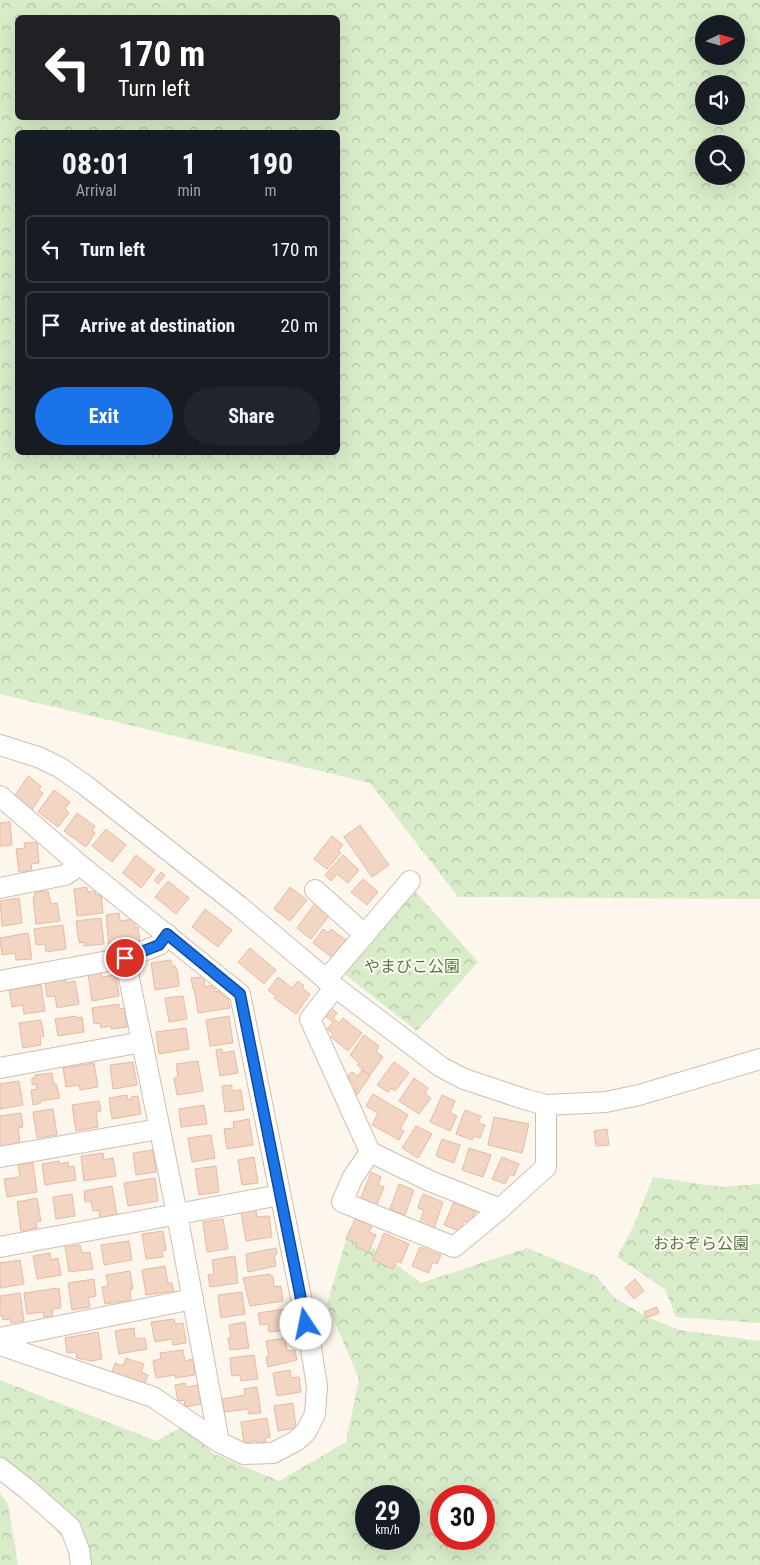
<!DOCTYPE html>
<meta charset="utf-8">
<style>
body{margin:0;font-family:"Roboto Condensed","Noto Sans JP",sans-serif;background:#20242c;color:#f1f3f6;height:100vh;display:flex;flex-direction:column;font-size:19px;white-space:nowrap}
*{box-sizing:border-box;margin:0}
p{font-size:16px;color:#9ea1a6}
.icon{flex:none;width:28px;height:28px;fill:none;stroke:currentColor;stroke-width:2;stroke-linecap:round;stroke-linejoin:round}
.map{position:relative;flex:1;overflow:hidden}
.side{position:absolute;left:15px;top:130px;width:325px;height:325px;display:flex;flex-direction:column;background:#171b24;border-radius:8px;box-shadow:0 5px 20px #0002}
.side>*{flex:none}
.banner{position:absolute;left:15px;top:15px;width:325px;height:105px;border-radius:8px;box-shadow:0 5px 20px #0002;background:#202124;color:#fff;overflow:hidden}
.needle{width:32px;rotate:85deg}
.buttons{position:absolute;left:695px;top:15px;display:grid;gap:10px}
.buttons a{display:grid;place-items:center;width:50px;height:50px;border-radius:50%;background:#171b24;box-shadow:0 5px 20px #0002;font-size:25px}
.speed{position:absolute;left:355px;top:1485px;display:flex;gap:10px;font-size:25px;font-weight:700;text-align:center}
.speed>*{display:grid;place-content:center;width:65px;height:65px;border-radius:50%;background:#171b24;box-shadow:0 5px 20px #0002;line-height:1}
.speed small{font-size:12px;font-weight:400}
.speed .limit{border:8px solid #d22;background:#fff;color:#111}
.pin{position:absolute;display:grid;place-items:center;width:42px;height:42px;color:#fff;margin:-21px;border:2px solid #fff;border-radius:50%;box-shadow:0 1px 5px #0007}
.me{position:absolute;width:55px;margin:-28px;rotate:349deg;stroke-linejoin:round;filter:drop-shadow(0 0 4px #0008)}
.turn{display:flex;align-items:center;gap:18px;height:105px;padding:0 20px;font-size:22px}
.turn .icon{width:65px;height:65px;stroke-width:2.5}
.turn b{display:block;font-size:35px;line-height:42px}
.eta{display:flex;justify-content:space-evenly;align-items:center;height:85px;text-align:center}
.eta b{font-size:30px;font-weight:700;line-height:35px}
.cta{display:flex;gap:10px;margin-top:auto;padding:10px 20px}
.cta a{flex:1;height:58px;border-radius:30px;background:#1a73e8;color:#fff;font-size:20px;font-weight:700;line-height:58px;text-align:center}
.cta a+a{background:#20242c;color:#f1f3f6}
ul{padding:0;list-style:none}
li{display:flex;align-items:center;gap:15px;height:68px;margin:0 10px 8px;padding:0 10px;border:2px solid #363941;border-radius:8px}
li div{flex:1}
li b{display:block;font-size:19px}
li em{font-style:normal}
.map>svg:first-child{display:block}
.forest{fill:url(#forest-crowns);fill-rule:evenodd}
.building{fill:#f3d5c3;stroke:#e6bba3}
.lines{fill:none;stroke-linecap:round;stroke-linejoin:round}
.minor-casing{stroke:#d1beb0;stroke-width:22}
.minor{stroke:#fff;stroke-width:20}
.route-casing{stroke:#114b97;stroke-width:12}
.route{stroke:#1a73e8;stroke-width:9}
.labels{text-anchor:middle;stroke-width:4;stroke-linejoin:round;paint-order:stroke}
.park-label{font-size:16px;fill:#537a41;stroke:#fffaf3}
</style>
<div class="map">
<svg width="760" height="1565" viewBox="0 0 760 1565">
<defs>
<pattern id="forest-crowns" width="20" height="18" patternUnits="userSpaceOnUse" patternTransform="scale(1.25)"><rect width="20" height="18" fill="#d8ecc9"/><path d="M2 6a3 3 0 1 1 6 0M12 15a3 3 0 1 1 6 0" fill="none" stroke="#b4c2a5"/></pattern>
</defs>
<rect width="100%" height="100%" fill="#fdf6ec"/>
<g class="forest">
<path d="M0,0H760V899L458,897L370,783L0,694ZM18,18H338V118H18ZM704,24H736V56H704ZM704,84H736V116H704ZM18,132H338V452H18ZM704,144H736V176H704Z"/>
<path d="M415,891L478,962L417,1031L342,972Z"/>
<path d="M653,1177L722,1187L760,1184V1323L676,1317L665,1289L617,1257L633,1227Z"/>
<path d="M349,1230L421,1283L527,1248L596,1276L615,1298L649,1318L680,1330L760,1341V1565H88L0,1470V1380L156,1441L191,1422L212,1453L279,1481L346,1442L359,1379L327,1304ZM366,1496H409V1539H366ZM441,1496H484V1539H441Z"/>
<path d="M0,1493L8,1504L18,1565H0Z"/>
</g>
<g class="building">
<path d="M28,776L41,786L39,790L43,793L32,810L14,797Z"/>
<path d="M54,790L70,802L65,809L69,813L58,827L38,812Z"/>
<path d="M77,813L95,826L92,831L95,833L86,847L64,831Z"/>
<path d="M10,822L12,845L0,846V823Z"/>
<path d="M360,825L389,865L372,877L344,837Z"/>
<path d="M106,829L126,845L112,862L92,846Z"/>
<path d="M332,836L343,845L338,851L341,853L327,869L314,859Z"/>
<path d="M37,842L39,863L31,864L32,871L19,872L16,849L25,848L24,843Z"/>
<path d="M136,855L155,870L141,888L123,873Z"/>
<path d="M343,855L359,870L348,883L337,874L331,881L325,875Z"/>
<path d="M161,872L165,875L158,884L154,880Z"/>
<path d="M363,879L378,892L367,905L351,892Z"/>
<path d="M168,881L189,898L176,914L155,897Z"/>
<path d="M87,887L88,892L95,891L96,895L101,894L103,913L77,916L74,889Z"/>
<path d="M290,887L307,900L290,921L274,909Z"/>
<path d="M48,891L51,904L57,903L60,921L36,924L33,897H35V892Z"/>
<path d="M19,898L22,923L2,926L0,901Z"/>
<path d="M316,902L331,913L311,939L297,928Z"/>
<path d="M205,909L232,930L218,947L192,927Z"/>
<path d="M119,913L120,921L134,919L135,928L138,927L140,942L109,946L106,915Z"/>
<path d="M101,918L104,944L84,946V942L79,943L76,921Z"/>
<path d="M63,925L66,949L46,952L45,944L36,945L34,929Z"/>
<path d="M323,929L328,933L331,929L346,940L333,958L313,943Z"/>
<path d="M28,933L32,959L16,960L15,953L2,955L0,938Z"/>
<path d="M250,948L276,970L264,984L238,962Z"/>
<path d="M171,960L172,966H175L176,969H177L179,986L155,990L151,963Z"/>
<path d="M101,971L102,977L116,975L119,996L92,1001L88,973Z"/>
<path d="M204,977L205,987L214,985L215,992L222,991L223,997L227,996L230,1008L198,1013L194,988L193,989L191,978Z"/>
<path d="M278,977L292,988L298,981L304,986L302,988L310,994L296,1014L274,998L276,996L268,990Z"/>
<path d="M58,979V981L66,979V983L75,981L79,1004L57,1008L55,996L47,997L45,981Z"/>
<path d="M41,985L45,1011L24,1014L23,1005L12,1007L9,989Z"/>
<path d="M183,996L187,1019L169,1022L165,998Z"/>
<path d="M119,1004V1009L124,1008L127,1027L111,1029V1026L101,1028L100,1023L94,1024L92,1008Z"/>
<path d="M331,1008L337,1013L333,1018L339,1023L343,1018L362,1033L348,1051L331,1037L333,1034L327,1029L333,1022L325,1016Z"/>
<path d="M76,1016V1018L82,1017L84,1032L58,1036L55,1019Z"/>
<path d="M229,1016L233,1043L210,1046L206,1020Z"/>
<path d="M41,1020L44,1036L40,1037L41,1045L23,1048L19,1023Z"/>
<path d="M186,1028L189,1049L159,1054L156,1032Z"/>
<path d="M364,1035L379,1046L376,1052L383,1057L370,1075L357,1065L359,1063L350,1055Z"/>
<path d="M222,1049V1053L234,1051L238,1073L220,1076L216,1050Z"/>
<path d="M198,1061L203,1091L177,1095L174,1078L178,1077L176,1064Z"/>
<path d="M133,1062L137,1085L113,1089L110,1065Z"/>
<path d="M394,1062L409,1073L395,1091L391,1088L388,1092L377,1085Z"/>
<path d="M94,1063L98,1087L80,1090L79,1085L66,1087L63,1068Z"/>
<path d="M362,1070L370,1076L357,1095L353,1084L347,1076L352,1072L358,1076Z"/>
<path d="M52,1073L54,1085L56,1084L60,1098L40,1101L41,1103L33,1105L31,1090L37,1089L36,1084L32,1085V1078H35V1075Z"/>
<path d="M414,1078L428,1088L425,1094L431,1098L419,1114L399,1101Z"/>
<path d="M19,1081L23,1105L0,1109V1084Z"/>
<path d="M232,1085V1091L241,1090L244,1110L225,1112L222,1086Z"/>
<path d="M373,1094L408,1115L400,1129L404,1131L399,1140L372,1125L378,1113L366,1106Z"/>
<path d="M127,1095L128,1100L132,1099L131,1097L138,1096L141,1114L112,1119L109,1098Z"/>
<path d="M442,1095L455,1101L450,1113L457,1116L450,1131L430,1122Z"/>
<path d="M99,1101L101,1111L96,1112L98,1127L76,1131L72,1105Z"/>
<path d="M204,1105L207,1124L181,1127L179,1109Z"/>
<path d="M53,1109L57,1135L37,1138L33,1112Z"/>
<path d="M465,1110L481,1116L478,1123L485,1125L480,1138L474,1136L472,1140L456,1134Z"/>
<path d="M21,1113L23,1127L18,1128L20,1143L0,1147V1116Z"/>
<path d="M494,1117L529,1124L522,1153L488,1145Z"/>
<path d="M249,1119L253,1145L227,1149L224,1129L234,1128L233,1122Z"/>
<path d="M416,1126L432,1134L418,1158L402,1148Z"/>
<path d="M607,1129L609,1145L596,1146L594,1131Z"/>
<path d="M211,1135L215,1158L192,1162L188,1138Z"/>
<path d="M442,1139L460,1145L454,1163L436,1156Z"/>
<path d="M469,1148L491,1155L483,1177L462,1170Z"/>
<path d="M153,1150L156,1172L136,1175L133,1153Z"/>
<path d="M103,1153L104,1160L113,1158L116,1176L84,1181L81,1156Z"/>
<path d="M254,1157L258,1183L242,1185L238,1160Z"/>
<path d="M502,1157L519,1164L514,1176L510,1174L505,1184L492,1179Z"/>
<path d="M59,1161V1164L68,1162L69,1167L74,1166L76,1180L45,1185L42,1164Z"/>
<path d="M33,1163L37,1192L7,1197L4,1179L20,1177L18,1165Z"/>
<path d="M216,1166L219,1192L199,1195L195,1169Z"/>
<path d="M371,1172L381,1177L378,1185L384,1187L376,1207L360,1200Z"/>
<path d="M155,1178L158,1201L128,1206L124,1183Z"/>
<path d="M399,1184L414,1190L405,1215L390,1209Z"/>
<path d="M112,1186L117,1216L100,1218L99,1210L93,1211L91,1201L85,1202L84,1191Z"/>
<path d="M72,1194L75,1216L56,1219L53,1197Z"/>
<path d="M423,1194L443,1202L433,1231L419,1224L424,1210L418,1208Z"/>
<path d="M37,1198L41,1221L36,1222L37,1228L21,1231L17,1202Z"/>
<path d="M454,1202L476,1211L470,1223L464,1221L460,1231L444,1225Z"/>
<path d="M256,1210L257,1217L269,1216L272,1237L246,1241L241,1212Z"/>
<path d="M223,1219L228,1249L207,1252L203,1222Z"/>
<path d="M355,1219L372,1226L369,1232L376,1235L368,1252L355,1247L357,1243L346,1239Z"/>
<path d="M163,1231L166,1250L162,1251L163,1257L146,1259L142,1234Z"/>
<path d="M384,1233L409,1244L401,1263L397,1261L393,1269L373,1260Z"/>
<path d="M129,1241L132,1260L104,1265L101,1245Z"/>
<path d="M80,1245L82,1253L90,1252L93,1269L69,1272L65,1247Z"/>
<path d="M420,1247L441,1255L437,1264L433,1262L428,1273L412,1266Z"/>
<path d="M276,1248L277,1254L274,1255L276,1266L248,1272L246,1254Z"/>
<path d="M50,1253L51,1260L58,1258L61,1275L37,1279L33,1256Z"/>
<path d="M235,1256L238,1283L210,1287L208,1275L214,1274L212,1260Z"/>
<path d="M20,1260L24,1284L0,1288V1263Z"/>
<path d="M165,1266L168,1283H172L174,1291L146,1295L142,1270Z"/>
<path d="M130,1271L133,1289H130L131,1300L105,1304L102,1287L108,1286L106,1275Z"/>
<path d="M270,1274V1276H273L274,1287L281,1286L283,1301L250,1306L243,1278Z"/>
<path d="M94,1279L96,1296L88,1298L90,1307L72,1310L68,1283Z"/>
<path d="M635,1279L644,1291L634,1299L625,1288Z"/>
<path d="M59,1288L61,1308L52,1309L53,1316L44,1317L43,1312L27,1314L24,1293Z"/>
<path d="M242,1292L245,1314L221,1318L218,1295Z"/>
<path d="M20,1293L24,1321L11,1323L10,1319L3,1320L2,1315L0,1316V1296Z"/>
<path d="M657,1307L659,1313L646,1318L644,1312Z"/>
<path d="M285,1309L288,1330L269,1332L268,1324L260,1325L258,1313Z"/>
<path d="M174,1319L175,1324L183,1323L186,1343L173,1345L172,1339L155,1342L151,1322Z"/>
<path d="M245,1322L249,1348L230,1350L228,1338L231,1337L229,1325Z"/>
<path d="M134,1328L135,1339L145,1338L147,1349L119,1354L115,1331Z"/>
<path d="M98,1332L102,1359L91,1361L77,1358L76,1352L67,1353L65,1338Z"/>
<path d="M285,1338L287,1351L295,1350L297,1360L268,1367L266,1357H269L266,1341Z"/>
<path d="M183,1350L185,1361L193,1359L195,1375L175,1378V1375L156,1378L153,1361L161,1359L160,1353Z"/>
<path d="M254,1355L258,1379L241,1381L240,1375L232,1376L230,1358Z"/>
<path d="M126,1358L144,1364L141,1372L148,1375L144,1385L112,1373L115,1363L123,1366Z"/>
<path d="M290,1370L291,1378L299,1377L301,1392L277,1396L273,1373Z"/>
<path d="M185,1383L186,1387L198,1385L201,1404L185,1407L184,1400L178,1401L175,1385Z"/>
<path d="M257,1387L261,1413L249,1414L248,1409L224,1412L222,1399L245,1395L244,1389Z"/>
<path d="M293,1403L296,1428L278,1431L274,1406Z"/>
<path d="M267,1418L270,1437L265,1438L266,1442L257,1444V1441L244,1443L241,1422Z"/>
</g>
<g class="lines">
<g class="minor-casing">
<g id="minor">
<path d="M0,745L38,757L59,767L85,785L239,906L335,987L441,1067L464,1079L524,1099L546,1105L606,1102L639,1095L760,1059"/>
<path d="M0,796L80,865L240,994L310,1342L317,1386L315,1414L306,1432L296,1441L273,1453L244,1454L219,1442L153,1397L0,1345"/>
<path d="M0,888L65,875L80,865"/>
<path d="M315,890L365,935"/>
<path d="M125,958L177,1214L219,1442"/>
<path d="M326,980L410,881"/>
<path d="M0,981L125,958L159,945L167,934"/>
<path d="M335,987L310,1019L370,1152L430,1181L500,1209"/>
<path d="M0,1068L142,1042"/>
<path d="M370,1152L353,1177L342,1202L454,1247L500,1209L546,1167V1105"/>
<path d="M0,1157L159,1129"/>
<path d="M0,1247L280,1195"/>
<path d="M0,1338L193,1299"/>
<path d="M0,1468L28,1490L70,1527L79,1550L81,1565"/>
</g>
</g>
<use href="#minor" class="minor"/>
</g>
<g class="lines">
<g class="route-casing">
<path id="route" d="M125,958L159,945L167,934L240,994L306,1324"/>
</g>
<use href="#route" class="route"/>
</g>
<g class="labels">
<g class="park-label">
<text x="412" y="972">やまびこ公園</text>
<text x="701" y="1249">おおぞら公園</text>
</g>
</g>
</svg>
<div class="buttons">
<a><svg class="needle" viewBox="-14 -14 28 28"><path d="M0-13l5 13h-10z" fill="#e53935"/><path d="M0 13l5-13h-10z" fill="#9ea1a6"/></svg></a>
<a><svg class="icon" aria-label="sound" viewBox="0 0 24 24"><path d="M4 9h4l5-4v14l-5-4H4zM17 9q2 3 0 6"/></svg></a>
<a><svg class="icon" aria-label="search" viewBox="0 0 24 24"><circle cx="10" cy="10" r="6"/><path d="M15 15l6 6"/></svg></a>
</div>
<div class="speed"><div>29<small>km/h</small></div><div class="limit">30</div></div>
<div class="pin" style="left:125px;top:958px;background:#d93025"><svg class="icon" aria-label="arrive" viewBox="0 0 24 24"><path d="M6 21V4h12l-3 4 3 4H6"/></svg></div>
<svg class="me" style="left:306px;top:1324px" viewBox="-20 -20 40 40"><circle r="19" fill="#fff"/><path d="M0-13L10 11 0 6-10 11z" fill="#1a73e8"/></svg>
<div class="banner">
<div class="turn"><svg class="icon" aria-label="left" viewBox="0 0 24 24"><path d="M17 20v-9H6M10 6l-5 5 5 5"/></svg><div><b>170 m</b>Turn left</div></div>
</div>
<section class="side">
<div class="eta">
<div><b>08:01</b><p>Arrival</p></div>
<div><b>1</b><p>min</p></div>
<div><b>190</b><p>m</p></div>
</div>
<ul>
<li><svg class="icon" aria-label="left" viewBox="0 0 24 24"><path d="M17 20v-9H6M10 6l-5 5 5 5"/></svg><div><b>Turn left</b></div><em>170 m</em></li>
<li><svg class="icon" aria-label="arrive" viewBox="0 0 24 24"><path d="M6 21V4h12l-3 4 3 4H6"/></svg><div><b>Arrive at destination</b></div><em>20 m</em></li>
</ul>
<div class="cta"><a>Exit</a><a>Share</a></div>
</section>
</div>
